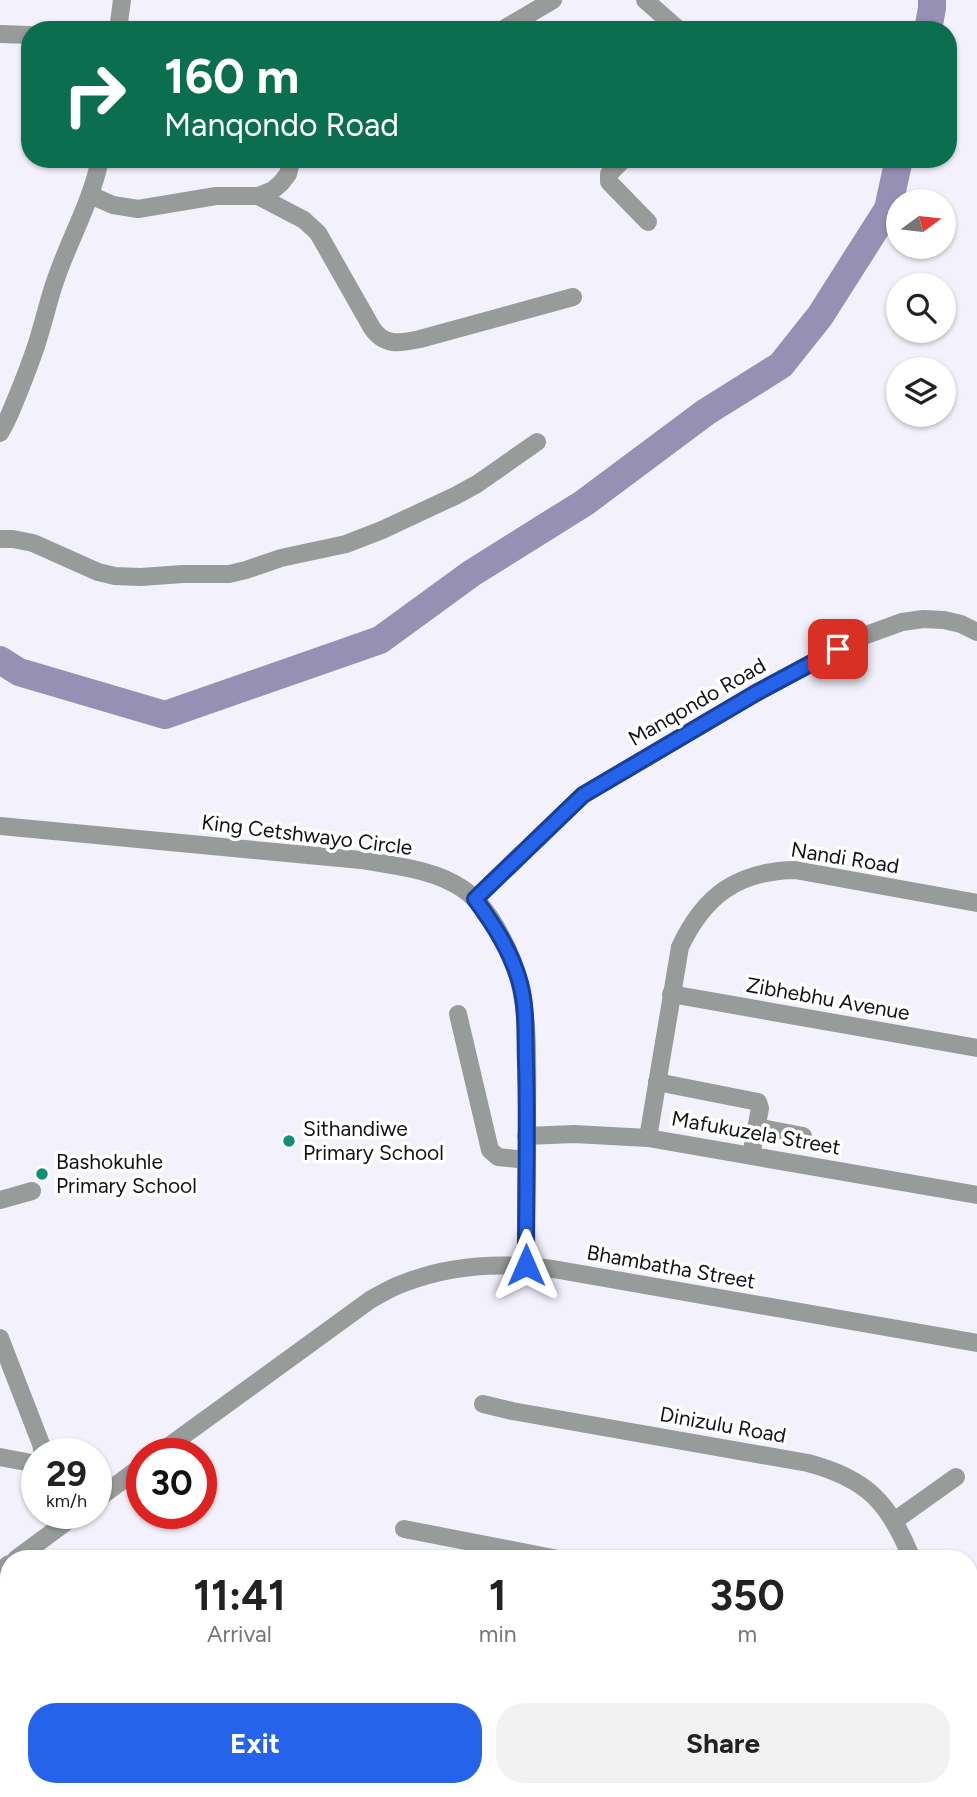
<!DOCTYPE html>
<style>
body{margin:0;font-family:Figtree,sans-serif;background:#f2f2f2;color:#222;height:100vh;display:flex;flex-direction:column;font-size:26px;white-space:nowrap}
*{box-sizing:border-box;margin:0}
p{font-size:23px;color:#767676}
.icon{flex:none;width:38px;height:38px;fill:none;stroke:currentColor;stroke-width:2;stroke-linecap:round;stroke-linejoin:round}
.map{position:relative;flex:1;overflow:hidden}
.sheet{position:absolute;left:0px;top:1550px;width:978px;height:247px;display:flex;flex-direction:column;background:#fff;border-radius:28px 28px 0 0;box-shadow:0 2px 5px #0004}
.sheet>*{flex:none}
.banner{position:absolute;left:21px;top:21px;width:936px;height:147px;border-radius:28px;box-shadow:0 2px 5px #0004;background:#0b6e4f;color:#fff;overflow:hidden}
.needle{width:46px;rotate:75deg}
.tools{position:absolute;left:886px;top:189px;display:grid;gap:14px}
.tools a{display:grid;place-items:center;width:70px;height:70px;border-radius:50%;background:#fff;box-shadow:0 2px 5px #0004;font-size:35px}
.speed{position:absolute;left:21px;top:1438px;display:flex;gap:14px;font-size:35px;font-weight:700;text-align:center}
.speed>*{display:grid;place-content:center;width:91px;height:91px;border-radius:50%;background:#fff;box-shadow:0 2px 5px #0004;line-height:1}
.speed small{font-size:18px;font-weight:400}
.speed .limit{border:10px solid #d22;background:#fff;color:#111}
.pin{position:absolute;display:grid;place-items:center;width:60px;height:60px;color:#fff;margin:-30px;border-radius:14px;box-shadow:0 4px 10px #0006}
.me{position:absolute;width:77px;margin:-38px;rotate:0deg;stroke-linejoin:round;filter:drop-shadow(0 0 5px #0008)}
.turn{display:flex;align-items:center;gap:24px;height:147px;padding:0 28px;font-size:32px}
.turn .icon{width:91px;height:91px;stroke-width:2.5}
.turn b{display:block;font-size:49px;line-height:60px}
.eta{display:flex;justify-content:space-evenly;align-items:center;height:119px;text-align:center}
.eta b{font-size:42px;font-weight:700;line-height:49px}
.cta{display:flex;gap:14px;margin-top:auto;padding:14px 28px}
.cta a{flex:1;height:80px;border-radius:28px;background:#2563eb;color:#fff;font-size:28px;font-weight:700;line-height:80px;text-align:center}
.cta a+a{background:#f2f2f2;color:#222}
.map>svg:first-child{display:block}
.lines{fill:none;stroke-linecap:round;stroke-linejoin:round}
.stream{stroke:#9790b5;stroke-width:4.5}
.river{stroke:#9790b5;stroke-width:28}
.minor{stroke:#979c9a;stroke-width:18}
.route-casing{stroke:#184099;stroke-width:18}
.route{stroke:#2563eb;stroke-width:12}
.poi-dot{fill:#128f75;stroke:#fff;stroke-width:2.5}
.labels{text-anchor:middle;stroke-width:7;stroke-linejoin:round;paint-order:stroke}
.street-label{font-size:21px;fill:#131316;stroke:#fff}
.poi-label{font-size:21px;fill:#131316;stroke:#fff;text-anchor:start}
</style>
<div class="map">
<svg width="977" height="1797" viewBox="0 0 977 1797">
<rect width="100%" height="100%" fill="#f3f1fb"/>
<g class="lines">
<g class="stream">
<path d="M970,1712L977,1711"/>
<path d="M128,1797L146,1788"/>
</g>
<g class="river">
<path d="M928,30L932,8V0"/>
<path d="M0,660L19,672L165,715L380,640L472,573L584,503L706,412L781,365L820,316L888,209L899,159"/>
</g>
<g class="minor">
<path d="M645,0L679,30"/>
<path d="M118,30L122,0"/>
<path d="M502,30L553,0"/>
<path d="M0,34L30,35"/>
<path d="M624,159L609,174V182L648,222"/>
<path d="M90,195L113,205L138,209L216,196H258L273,190L281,183L288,174L292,159"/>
<path d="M258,196L304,220L318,233L372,328C385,347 400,343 420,339L573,297"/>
<path d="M0,433C7,422 11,411 16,399C25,377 34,355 40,333C46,314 50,294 57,276C71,236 92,200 100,159"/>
<path d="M0,539H13L33,543L98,572L115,576L141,577L183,574H229L246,570L281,558L346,544L382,530L455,496L477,484L537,442"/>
<path d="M0,826L361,860C395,866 434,869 463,889C491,908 514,956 521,989C529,1028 527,1071 527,1111C526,1162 526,1214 526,1266"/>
<path d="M475,899L583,795L756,693L858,638L902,622L923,619L944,620L961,624L977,632"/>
<path d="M671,994L977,1048"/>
<path d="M458,1014L490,1150L498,1157L526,1160"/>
<path d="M657,1082L758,1102L760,1108L751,1156"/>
<path d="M756,1127L803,1136"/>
<path d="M526,1136L574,1134L648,1138L977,1195"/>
<path d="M648,1138L680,947C704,896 737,871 795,870L977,903"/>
<path d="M0,1200L32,1191"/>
<path d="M0,1338L41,1444L43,1454"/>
<path d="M483,1404L512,1411L808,1463C868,1479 889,1503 912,1559"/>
<path d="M158,1454L370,1300C381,1294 392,1287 404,1283C452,1264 502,1262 553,1269L977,1343"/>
<path d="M0,1457L37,1464"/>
<path d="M96,1500L142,1466"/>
<path d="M894,1521L956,1477"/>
<path d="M404,1529L558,1559"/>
<path d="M16,1559L77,1514"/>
<path d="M0,1571L9,1564"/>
<path d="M970,1589L977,1586"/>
<path d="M0,1748L9,1742"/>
<path d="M407,1797C428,1793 448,1791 469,1797"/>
<path d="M510,1797L516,1788"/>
<path d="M856,1797L867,1790"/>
</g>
</g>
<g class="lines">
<g class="route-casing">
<path id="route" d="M526,1265C526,1198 528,1130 526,1063C525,1036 527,1009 520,983C511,951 494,925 475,899L583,795L756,693L838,649"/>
</g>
<use href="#route" class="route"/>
</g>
<g class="poi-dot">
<circle cx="289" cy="1141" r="7"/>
<circle cx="42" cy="1174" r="7"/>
</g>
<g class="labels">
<g class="street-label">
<text transform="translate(697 702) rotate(-30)" y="7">Manqondo Road</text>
<text transform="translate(307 835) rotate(7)" y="7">King Cetshwayo Circle</text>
<text transform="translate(845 858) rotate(9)" y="7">Nandi Road</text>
<text transform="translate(828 999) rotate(10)" y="7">Zibhebhu Avenue</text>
<text transform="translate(756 1133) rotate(10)" y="7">Mafukuzela Street</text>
<text transform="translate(671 1267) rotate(10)" y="7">Bhambatha Street</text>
<text transform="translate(723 1425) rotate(10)" y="7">Dinizulu Road</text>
</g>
<g class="poi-label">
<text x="303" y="1136">Sithandiwe<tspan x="303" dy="24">Primary School</tspan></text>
<text x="56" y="1169">Bashokuhle<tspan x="56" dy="24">Primary School</tspan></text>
</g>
</g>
</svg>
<div class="tools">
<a><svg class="needle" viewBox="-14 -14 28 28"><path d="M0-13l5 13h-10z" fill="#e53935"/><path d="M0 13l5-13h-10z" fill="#767676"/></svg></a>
<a><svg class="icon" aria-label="search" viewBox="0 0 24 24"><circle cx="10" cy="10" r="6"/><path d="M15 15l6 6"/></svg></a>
<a><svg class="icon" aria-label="layers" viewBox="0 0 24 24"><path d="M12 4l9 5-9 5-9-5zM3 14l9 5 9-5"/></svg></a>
</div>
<div class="speed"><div>29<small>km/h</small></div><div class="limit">30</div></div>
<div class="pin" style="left:838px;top:649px;background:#d93025"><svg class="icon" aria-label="arrive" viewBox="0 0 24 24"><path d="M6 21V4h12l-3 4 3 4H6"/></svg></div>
<svg class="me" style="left:526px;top:1265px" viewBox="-20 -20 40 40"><path d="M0-17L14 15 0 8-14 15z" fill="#2563eb" stroke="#fff" stroke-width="4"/></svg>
<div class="banner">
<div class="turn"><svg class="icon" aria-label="right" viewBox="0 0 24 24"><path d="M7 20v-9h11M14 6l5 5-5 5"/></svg><div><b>160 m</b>Manqondo Road</div></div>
</div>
<section class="sheet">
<div class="eta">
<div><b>11:41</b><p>Arrival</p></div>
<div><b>1</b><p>min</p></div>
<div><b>350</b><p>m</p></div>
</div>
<div class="cta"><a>Exit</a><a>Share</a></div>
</section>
</div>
